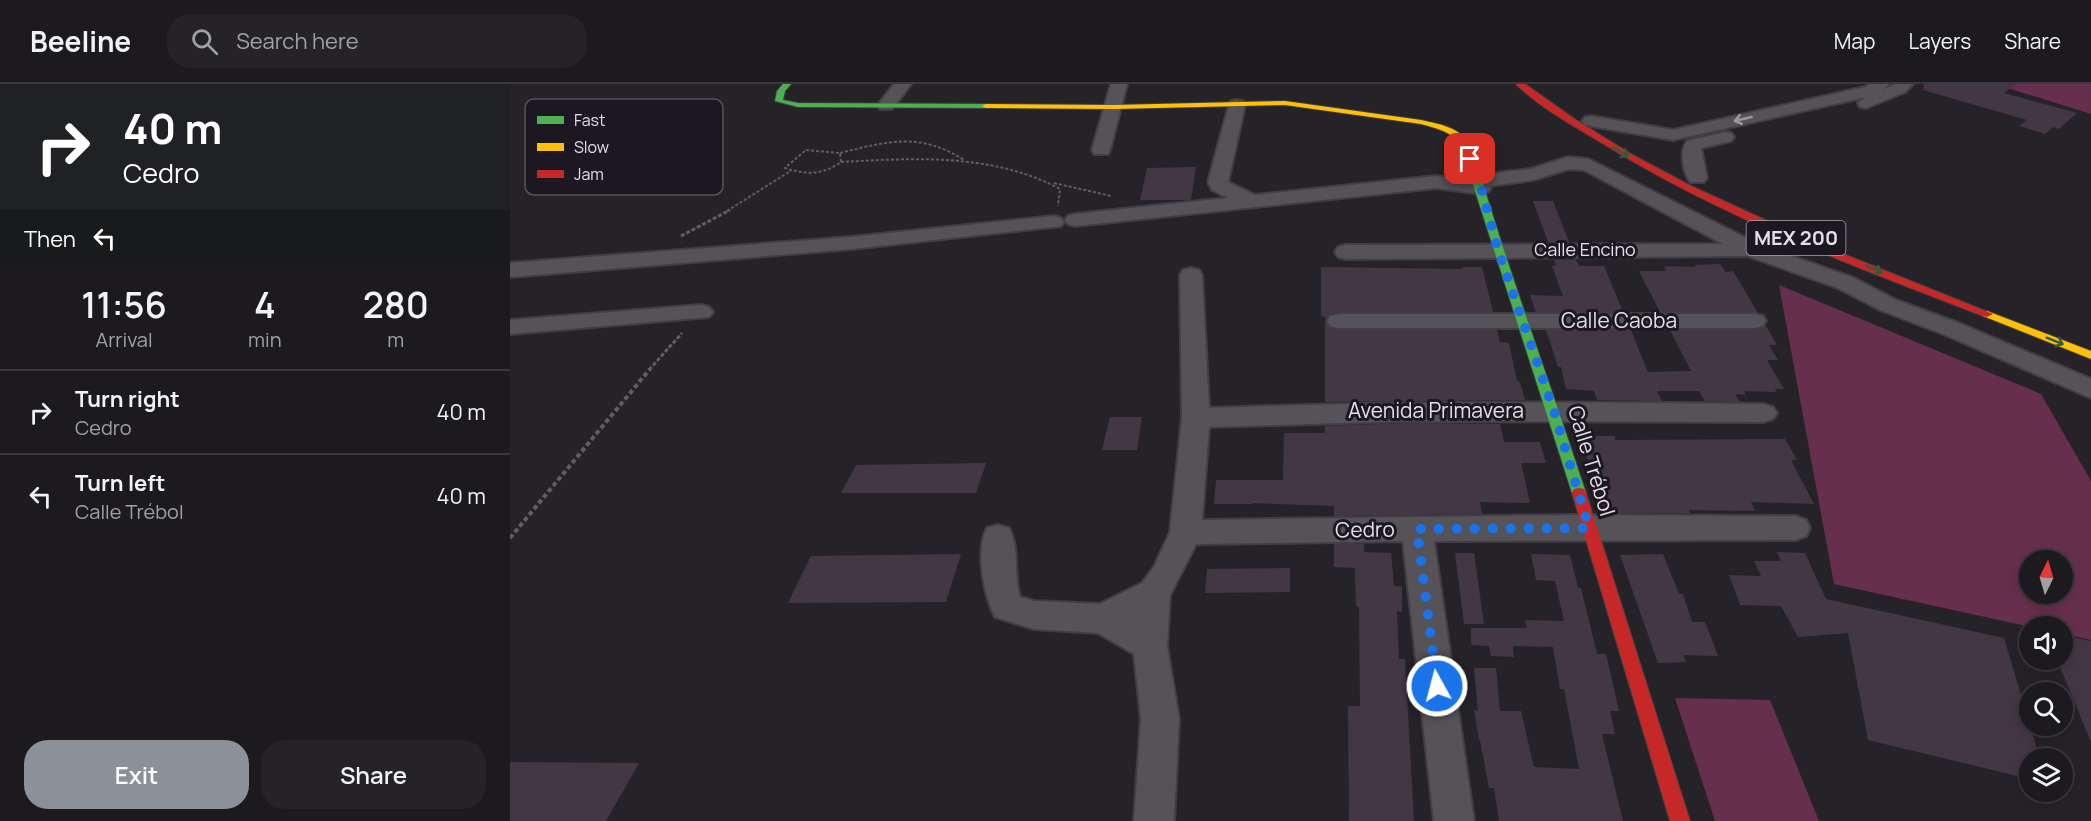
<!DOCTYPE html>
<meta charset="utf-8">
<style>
body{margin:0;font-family:Manrope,sans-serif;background:#252327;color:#f1f3f6;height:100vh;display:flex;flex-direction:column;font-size:22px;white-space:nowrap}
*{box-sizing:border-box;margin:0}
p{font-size:20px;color:#a0a1a4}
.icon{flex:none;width:33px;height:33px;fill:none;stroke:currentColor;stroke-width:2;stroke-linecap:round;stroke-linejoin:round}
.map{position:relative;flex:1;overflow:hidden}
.sheet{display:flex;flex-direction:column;background:#1c1a1e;width:510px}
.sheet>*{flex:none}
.guide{background:#202124;color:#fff;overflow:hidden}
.needle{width:39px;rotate:5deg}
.controls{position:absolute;left:1509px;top:466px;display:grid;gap:12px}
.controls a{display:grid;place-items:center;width:54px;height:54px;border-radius:50%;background:#1c1a1e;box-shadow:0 3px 15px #0003,0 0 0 2px #3a383c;font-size:30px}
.pin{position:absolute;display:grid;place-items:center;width:51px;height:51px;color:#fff;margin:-26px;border-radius:12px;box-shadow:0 3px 9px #0006}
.me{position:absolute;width:66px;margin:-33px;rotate:353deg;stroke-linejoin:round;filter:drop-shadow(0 0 4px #0008)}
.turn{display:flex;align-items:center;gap:21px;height:126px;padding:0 24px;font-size:27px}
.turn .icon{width:78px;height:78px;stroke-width:2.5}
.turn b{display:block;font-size:42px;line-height:51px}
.then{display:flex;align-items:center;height:57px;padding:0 24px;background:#0003;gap:12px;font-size:22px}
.eta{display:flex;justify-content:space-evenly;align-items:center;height:102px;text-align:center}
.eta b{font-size:36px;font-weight:600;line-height:42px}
.button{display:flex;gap:12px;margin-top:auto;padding:12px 24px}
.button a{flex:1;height:69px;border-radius:24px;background:#8c9099;color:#fff;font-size:24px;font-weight:600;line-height:69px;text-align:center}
.button a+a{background:#252327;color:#f1f3f6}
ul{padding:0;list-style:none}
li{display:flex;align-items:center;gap:18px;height:84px;padding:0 24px;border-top:2px solid #3a383c}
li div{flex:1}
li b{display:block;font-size:22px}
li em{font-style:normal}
header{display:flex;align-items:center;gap:36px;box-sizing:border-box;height:84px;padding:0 30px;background:#1c1a1e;border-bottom:2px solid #3a383c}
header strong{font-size:28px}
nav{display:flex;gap:33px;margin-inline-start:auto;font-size:21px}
.search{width:420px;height:54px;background:#252327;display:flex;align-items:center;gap:15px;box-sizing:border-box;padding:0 21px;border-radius:24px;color:#a0a1a4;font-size:22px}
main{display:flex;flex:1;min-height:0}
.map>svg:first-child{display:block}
.green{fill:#672f4e;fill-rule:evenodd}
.building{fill:#433744}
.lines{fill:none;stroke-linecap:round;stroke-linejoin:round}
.street-casing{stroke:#413f43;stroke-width:4}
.fast-casing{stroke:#413f43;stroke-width:2}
.slow-casing{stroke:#413f43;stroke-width:2}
.jam-casing{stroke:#413f43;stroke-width:2}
.path-far2{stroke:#605e61;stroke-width:2;stroke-dasharray:3 2;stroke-linecap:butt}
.path-far1{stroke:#605e61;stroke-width:3;stroke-dasharray:4 2;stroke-linecap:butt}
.path{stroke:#605e61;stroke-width:4;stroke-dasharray:4.5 3;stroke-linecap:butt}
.street{fill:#565358;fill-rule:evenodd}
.fast{fill:#4caf50;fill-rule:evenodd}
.slow{fill:#ffc107;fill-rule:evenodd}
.jam{fill:#c62828;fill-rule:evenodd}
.oneway{stroke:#9c999e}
.oneway2{stroke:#325b36}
.route{stroke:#1a73e8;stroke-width:10;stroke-dasharray:0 18}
.labels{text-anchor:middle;stroke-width:6;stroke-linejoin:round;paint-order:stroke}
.far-street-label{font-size:18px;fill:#e3dfe5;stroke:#1c1720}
.shield{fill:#1c1720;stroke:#a7a3aa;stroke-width:1.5}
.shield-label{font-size:20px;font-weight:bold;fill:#e3dfe5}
.street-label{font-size:21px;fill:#e3dfe5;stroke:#1c1720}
.key{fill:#1c1720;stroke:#58535b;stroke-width:1.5}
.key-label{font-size:16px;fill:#e3dfe5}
</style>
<header>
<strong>Beeline</strong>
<div class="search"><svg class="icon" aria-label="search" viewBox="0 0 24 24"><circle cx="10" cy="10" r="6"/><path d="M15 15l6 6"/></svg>Search here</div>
<nav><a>Map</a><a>Layers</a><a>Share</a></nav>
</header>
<main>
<section class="sheet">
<div class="guide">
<div class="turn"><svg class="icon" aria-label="right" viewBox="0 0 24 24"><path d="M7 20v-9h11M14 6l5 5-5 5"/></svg><div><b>40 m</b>Cedro</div></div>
<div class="then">Then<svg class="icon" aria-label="left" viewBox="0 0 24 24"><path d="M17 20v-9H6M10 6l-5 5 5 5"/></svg></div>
</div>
<div class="eta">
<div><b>11:56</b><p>Arrival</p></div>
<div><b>4</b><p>min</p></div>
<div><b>280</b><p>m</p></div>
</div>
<ul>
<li><svg class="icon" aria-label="right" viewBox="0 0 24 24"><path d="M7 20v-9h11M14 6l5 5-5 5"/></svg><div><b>Turn right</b><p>Cedro</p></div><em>40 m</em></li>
<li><svg class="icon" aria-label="left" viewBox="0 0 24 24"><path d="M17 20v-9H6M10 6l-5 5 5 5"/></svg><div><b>Turn left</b><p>Calle Trébol</p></div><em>40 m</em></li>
</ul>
<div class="button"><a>Exit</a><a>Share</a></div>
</section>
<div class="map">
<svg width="1581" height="737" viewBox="0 0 1581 737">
<rect width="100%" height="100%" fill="#262328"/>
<g class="green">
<path d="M1485,0H1581V30Z"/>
<path d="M1269,201L1531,310L1581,397V556L1553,550L1552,543H1521L1324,500ZM1520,477H1552V510H1520Z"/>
<path d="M1165,614L1260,616L1309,737H1205Z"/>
</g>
<g class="building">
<path d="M1414,0H1506L1494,9L1567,29L1549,45L1543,43L1535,50L1509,42L1517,36L1413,6Z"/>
<path d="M686,83L681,116H630L637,84Z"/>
<path d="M1023,117H1043L1059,158H1038Z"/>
<path d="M1044,176H1066L1069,182H1094L1113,228H1026L1020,211L1053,212L1042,182H1046Z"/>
<path d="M1210,180L1216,188L1223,187L1248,229L1150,228L1129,187H1156L1154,182L1186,183L1184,181Z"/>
<path d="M811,183L953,185L952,183H972L983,228H829L820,230L815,236V233L811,232Z"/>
<path d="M815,237L820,244L829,246H987L990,258L999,259L1007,297L1010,298L1015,316L815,318Z"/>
<path d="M1256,242L1267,261H1259L1268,276H1257L1274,305H1265L1266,308L1234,307L1236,311L1225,310L1230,318L1195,317L1189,307H1147L1152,317L1087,316L1084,307L1056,305L1051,283H1048L1036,246H1121L1138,288L1181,287L1160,246H1244Z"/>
<path d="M600,333H632L627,366H592Z"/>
<path d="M899,339L990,340L994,358H1030L1036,379H1011L1020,419L970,418L972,430L824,432V422L743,419V420H704L706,396H773L774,349H815V342Z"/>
<path d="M1079,352H1105V356L1275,355L1287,376H1281L1304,420L1241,418L1245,427L1179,426L1180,429H1095L1073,361L1082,362Z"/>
<path d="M476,379L466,409H331L346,381Z"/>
<path d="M824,460H854V468L881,469L884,502L892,503V528L887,527L889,575H895L904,737H839L838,622H850L849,523L846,522L845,484L824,483Z"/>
<path d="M1267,468L1295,469L1316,515L1494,554L1530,675H1520V695L1358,656L1338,549L1288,553L1271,522L1230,521L1219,491L1251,492L1244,477H1271Z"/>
<path d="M945,469H964L974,540H954Z"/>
<path d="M451,470L436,518L278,519L301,472Z"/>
<path d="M1021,470L1060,471L1068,504H1071L1087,570H1096L1109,627H1100L1105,650H1092L1113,737H989L984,704H979L970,656H969L964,626L968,627L964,584H986L990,627H1011L1024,683L1069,685L1054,605H1050L1043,563L1003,562L1004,573L981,572L979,562L961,561V544H1017L1015,536L1054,537L1045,497L1026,496Z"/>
<path d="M1153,470L1169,510H1173L1182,538H1195L1208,572L1173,571L1176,578L1148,579L1110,471Z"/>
<path d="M780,484V508L695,509L697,485Z"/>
<path d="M1552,551L1581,557V658L1547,576H1552Z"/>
<path d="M0,678L129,679L96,737H0Z"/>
</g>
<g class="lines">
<g class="street-casing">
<g id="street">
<path d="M384,0H401L382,25H370L368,21Z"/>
<path d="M601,0H617L600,66L598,70H584L582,66Z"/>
<path d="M1360,0H1379L1373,6L1385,0H1403L1395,8L1356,24L1350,23L1348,19L1356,13L1163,56L1081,42L1075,41L1072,37L1075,33L1081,32L1163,46L1355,3Z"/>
<path d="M727,16L733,17L735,21L718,98L745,111L926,92L960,97L962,93L969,91L1021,85L1058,73L1078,75L1250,161L1344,194L1386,216L1451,240L1581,295V314L1433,250L1370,226L1328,204L1238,172L836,175L828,173L825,168L828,163L836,161L1213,160L1074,86L1059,85L1023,96L979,102L981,104L978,108L971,110L926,104L565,142L558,140L555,136L558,132L565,130L718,114L702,106L698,98L719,21L721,17Z"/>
<path d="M1215,48L1221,49L1224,53L1221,57L1191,64L1197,94L1194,98H1180C1173,87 1169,68 1177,57Z"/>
<path d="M544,132L551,134L554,138L551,142L341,165L0,193V179L341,153Z"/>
<path d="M681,184L689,186L692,191L699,324C884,317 1068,318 1253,320L1263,323L1267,329L1263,335L1253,338L899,337L699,343L692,436L1062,431L1285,432L1296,436L1300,444L1296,452L1285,456L924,457L964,737H924L893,457L686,460L660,511L657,562L669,635L664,737H624L631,635L624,570L588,549L524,545L485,533C474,511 465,467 477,444L488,441L499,444C510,465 503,491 510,513L524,517L590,520L632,499L644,483L660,448L672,334L670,191L673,186Z"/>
<path d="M191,221L199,223L203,228L199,233L0,250V236Z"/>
<path d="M829,230H1244L1253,232L1256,237L1253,242L1244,244H829L820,242L817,237L820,232Z"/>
</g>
</g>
<g class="fast-casing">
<g id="fast">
<path d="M273,0H281L275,7L273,16L288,19L476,20L480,22L476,24L288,23L265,17L267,7Z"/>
<path d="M954,57C964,62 974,104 978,116C1005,204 1037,291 1066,379L1076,409L1074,413H1064L1062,409L950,60Z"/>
</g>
</g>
<g class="slow-casing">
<g id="slow">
<path d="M775,17L911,36C928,40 951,43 958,60L951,62C944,48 925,44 911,40L775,21L604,25L476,24L472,22L476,20L604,21Z"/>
<path d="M1477,227L1581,267V275L1473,232L1471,230Z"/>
</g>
</g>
<g class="jam-casing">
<g id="jam">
<path d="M1006,0H1015L1066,36L1121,70L1179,101L1299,156L1483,230L1477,233L1473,232C1343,182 1211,133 1092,59C1064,42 1030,24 1006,0Z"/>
<path d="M1069,404L1074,405L1076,409L1180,737H1160L1062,409L1064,405Z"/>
</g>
</g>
<g class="path-far2">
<path d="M296,66L330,69L331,78C313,91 296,91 275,84Z"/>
<path d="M330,69C378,57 410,48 454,76"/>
<path d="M331,78C404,74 483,69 550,105L548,122"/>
<path d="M544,99L601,112"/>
<path d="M217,127L282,86"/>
</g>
<g class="path-far1">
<path d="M171,152L220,126"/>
<path d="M139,286L172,249"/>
</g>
<path class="path" d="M0,454L140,285"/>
<use href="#street" class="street"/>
<use href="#fast" class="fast"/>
<use href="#slow" class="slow"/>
<use href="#jam" class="jam"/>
</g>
<defs><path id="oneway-shaft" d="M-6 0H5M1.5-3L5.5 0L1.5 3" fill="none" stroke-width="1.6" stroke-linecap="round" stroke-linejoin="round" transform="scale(1.5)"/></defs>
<use class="oneway" href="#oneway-shaft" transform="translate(1233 35) rotate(167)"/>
<g class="oneway2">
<use href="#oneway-shaft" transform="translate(1111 68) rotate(30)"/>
<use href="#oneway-shaft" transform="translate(1364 185) rotate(22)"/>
<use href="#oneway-shaft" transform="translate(1545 257) rotate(22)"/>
</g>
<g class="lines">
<path class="route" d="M927,602L907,445L1079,444L1044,327L988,166L969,96L960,75"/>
</g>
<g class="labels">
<g class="far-street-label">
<text x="1075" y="172">Calle Encino</text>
</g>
<rect class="shield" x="1236.5" y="137" width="99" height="34" rx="4.5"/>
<g class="shield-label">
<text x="1286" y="161">MEX 200</text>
</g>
<g class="street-label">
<text x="1109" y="244">Calle Caoba</text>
<text x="926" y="334">Avenida Primavera</text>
<text transform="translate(1081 377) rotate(73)" y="7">Calle Trébol</text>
<text transform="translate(855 446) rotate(-1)" y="7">Cedro</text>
</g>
</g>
<rect x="15" y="15" width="198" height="96" rx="9" class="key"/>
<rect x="27" y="32" width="27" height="8" fill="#4caf50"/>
<rect x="27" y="59" width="27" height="8" fill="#ffc107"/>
<rect x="27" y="86" width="27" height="8" fill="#c62828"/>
<g class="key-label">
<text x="64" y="42">Fast</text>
<text x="64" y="69">Slow</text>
<text x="64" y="96">Jam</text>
</g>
</svg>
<div class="controls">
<a><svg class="needle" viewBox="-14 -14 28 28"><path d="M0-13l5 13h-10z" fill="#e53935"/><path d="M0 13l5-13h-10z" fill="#a0a1a4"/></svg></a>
<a><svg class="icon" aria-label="sound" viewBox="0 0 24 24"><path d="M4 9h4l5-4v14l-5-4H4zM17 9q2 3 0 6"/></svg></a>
<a><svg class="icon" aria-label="search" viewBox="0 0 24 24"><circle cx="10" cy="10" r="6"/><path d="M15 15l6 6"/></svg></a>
<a><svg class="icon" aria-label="layers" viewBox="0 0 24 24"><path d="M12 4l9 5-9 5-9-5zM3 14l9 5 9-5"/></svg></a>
</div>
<div class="pin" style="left:960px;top:75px;background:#d93025"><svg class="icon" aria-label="arrive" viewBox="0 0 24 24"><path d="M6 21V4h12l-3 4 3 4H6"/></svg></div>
<svg class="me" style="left:927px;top:602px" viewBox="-20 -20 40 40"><circle r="17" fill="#1a73e8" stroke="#fff" stroke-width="3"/><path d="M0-11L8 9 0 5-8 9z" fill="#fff"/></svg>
</div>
</main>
